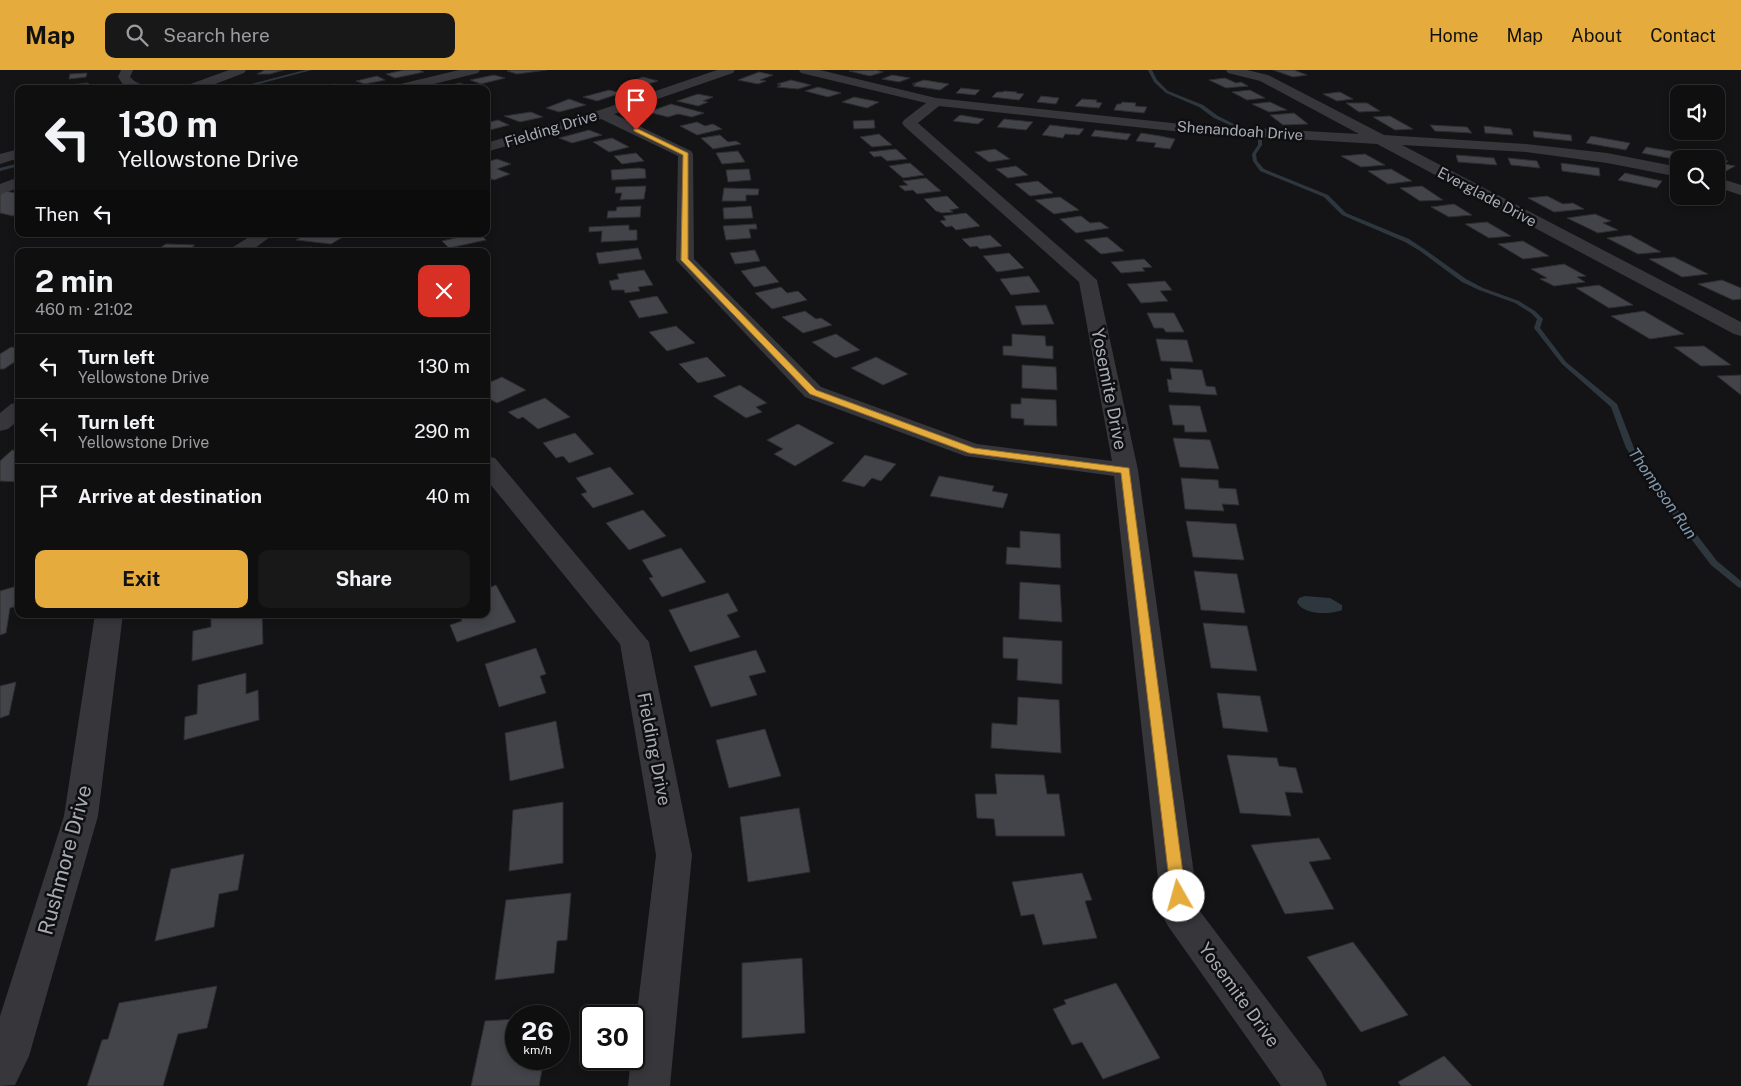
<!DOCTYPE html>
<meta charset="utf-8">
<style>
body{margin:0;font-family:"Public Sans",sans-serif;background:#181819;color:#f1f3f6;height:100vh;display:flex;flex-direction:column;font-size:19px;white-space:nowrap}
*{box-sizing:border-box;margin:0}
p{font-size:16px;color:#9b9c9f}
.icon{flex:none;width:28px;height:28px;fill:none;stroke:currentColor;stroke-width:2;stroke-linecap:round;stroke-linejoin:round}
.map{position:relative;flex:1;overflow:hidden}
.drawer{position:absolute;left:15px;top:178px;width:475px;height:370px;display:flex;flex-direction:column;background:#0f0f10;border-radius:10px;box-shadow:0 2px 8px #0003,0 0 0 1px #2f2f30}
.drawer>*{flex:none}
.hud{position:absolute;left:15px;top:15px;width:475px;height:152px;border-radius:10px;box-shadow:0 2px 8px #0003,0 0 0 1px #2f2f30;background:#0f0f10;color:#f1f3f6;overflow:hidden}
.buttons{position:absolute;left:1670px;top:15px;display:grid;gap:10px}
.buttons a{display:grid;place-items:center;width:55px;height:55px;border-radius:10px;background:#0f0f10;box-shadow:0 2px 8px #0003,0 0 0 1px #2f2f30;font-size:25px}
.speed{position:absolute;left:505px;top:935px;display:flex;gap:10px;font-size:25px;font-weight:700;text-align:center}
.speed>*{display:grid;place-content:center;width:65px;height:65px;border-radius:50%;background:#0f0f10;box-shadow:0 2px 8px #0003,0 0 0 1px #2f2f30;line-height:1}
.speed small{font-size:12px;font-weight:400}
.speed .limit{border:2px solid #111;border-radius:8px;background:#fff;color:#111}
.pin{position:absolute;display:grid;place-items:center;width:42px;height:42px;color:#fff;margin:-51px -21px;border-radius:50% 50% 50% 0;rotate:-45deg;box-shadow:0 0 5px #0007}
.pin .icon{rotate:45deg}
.me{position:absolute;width:55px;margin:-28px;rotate:353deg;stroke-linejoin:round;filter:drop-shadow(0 0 4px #0008)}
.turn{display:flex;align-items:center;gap:18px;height:105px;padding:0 20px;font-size:22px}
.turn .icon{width:65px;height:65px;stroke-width:2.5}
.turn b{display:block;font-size:35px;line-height:42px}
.then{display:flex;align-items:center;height:48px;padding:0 20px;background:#0003;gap:10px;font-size:19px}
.round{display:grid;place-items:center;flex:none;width:52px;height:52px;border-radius:10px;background:#181819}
.summary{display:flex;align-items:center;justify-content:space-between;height:85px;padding:0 20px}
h1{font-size:30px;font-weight:700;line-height:38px}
.primary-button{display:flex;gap:10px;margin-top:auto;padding:10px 20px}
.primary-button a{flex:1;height:58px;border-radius:10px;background:#e5ac3d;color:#111;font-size:20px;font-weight:700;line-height:58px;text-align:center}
.primary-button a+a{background:#181819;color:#f1f3f6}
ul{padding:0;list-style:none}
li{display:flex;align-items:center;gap:15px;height:65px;padding:0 20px;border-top:1px solid #2f2f30}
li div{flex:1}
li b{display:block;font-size:19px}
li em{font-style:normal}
header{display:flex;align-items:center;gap:30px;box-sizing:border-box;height:70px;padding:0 25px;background:#e5ac3d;color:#111}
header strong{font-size:24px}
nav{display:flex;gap:28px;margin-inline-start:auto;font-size:18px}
.search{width:350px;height:45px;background:#181819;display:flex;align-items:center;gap:12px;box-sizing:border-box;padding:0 18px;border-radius:10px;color:#9b9c9f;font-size:19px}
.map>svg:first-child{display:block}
.water{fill:#2e373e}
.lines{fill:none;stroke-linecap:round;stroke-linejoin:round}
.stream{fill:#2e373e;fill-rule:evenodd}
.building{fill:#434449;stroke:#2e2e32}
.minor{fill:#36363b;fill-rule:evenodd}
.tertiary{fill:#36363b;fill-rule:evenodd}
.route{fill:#e5ac3d;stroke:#957028}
.labels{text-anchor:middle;stroke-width:5;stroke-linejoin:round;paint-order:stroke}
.far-street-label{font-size:15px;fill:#a7abb5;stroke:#0f0f11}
.far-water-label{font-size:16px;font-style:italic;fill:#8099ae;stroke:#0f0f11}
.street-label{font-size:18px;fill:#a7abb5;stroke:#0f0f11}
.near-street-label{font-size:21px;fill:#a7abb5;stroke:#0f0f11}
</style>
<header>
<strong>Map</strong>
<div class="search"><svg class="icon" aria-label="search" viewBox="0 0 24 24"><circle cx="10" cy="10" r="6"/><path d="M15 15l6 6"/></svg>Search here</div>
<nav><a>Home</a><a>Map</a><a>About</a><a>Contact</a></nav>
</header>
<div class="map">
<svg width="1741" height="1016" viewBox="0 0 1741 1016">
<rect width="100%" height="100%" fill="#141416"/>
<path class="water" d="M1305,526L1330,528L1342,535V540C1331,545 1302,545 1297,532L1299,528Z"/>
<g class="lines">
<g class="stream">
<path d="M305,0H312L240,19H232Z"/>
<path d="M1148,0H1152L1157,10L1168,21L1203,35L1218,46L1238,56L1234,57L1214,48L1199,37L1166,23L1154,12Z"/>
<path d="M1258,69L1262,70V75L1256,84L1257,91L1264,99L1328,125L1346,143L1409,169L1424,179L1466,209L1483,218L1519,231L1535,241L1543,249L1540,258L1566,292L1617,334L1634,378L1653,408L1717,491L1741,511V518L1738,517L1711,495L1647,411L1626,378L1611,337L1562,294L1534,258L1537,249L1531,243L1515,233L1479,220L1462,212L1420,181L1405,172L1342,145L1324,127L1260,101L1253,91L1252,84L1258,75Z"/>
<path d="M19,93V96L0,101V98Z"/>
</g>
</g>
<g class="building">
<path d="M265,0H284L270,4H257Z"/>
<path d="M404,0H419L424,2L395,8L386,4Z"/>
<path d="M547,0L517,4L507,1L510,0Z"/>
<path d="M876,0L883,2L870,6L849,1Z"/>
<path d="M1273,0H1294L1307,5L1293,7Z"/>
<path d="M759,2L773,5L760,10L766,11L758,14L738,10Z"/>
<path d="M87,3L86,7L69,9L70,4Z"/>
<path d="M494,5L505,8L481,14L470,10Z"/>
<path d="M892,5L910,8L899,12L882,9Z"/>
<path d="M377,6L385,10L365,14L356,11Z"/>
<path d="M643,7L658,11L635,18L621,15Z"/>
<path d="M1225,8L1236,13L1241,12L1248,16L1226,18L1209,10Z"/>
<path d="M791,10L811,15L798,19L777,17L781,15L777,14Z"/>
<path d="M924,10L949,14L940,20L913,16L916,14H912Z"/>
<path d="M88,13L92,18L62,19L60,16Z"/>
<path d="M460,13L473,18L434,19Z"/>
<path d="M334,14L346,18L321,19L328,17L325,16Z"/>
<path d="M818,17L841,23L828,27L805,21Z"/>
<path d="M961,18L980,20L975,25L956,23Z"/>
<path d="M609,20L621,23L597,31L583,27Z"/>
<path d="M1250,20L1265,28L1247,30L1232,22Z"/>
<path d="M1004,21L1017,22L1016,23L1024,24L1019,30L992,27L997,22H1003Z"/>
<path d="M1340,22L1353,29L1337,31L1323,24Z"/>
<path d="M698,24L713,27L703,31L708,32L698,36L677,31Z"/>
<path d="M1041,26L1059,28L1056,34L1037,32Z"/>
<path d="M854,27L879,32L867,38L842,32Z"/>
<path d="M569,29L586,35L559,42L546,38Z"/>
<path d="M1082,29L1097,30L1096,32L1102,33L1099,38L1075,36Z"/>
<path d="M1122,32L1136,33L1135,36L1147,37L1144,43L1114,40L1117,34H1121Z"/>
<path d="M1270,32L1287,40L1269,42L1252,34Z"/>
<path d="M1346,33H1367L1380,41L1359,42Z"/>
<path d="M671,34L704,43L692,47L678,44L668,47L648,42Z"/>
<path d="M531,42L543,47L520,52L504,46Z"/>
<path d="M1294,43L1308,54L1283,55L1270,45Z"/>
<path d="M960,45L984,49L978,54L953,51Z"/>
<path d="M1390,46L1413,59L1395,60L1373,47Z"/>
<path d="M1004,49L1033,52L1026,60L997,57Z"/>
<path d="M498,50L509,55L486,61V53Z"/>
<path d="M874,50L875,58L854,59L853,51Z"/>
<path d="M697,52L705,56L713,54L722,59L697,65L680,56Z"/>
<path d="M1050,55L1084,59L1079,65L1065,64L1063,68L1042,65Z"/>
<path d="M1430,55L1467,57L1472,63L1435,61Z"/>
<path d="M1484,56L1511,59L1513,65L1485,63Z"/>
<path d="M589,60L602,65L572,73L559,68Z"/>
<path d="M1095,60L1131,64L1127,70L1091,66Z"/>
<path d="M1533,61L1571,65L1572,71L1534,67Z"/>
<path d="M1141,63L1160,66L1175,69L1170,79L1154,77L1156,73L1136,71Z"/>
<path d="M879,64L892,75L872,77L860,67Z"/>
<path d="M720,65L728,72L736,71L741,74L713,79L701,68Z"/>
<path d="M1591,66L1630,73L1626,80L1586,73Z"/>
<path d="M612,68L629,77L609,82L593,72Z"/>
<path d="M1646,77L1682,83L1678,90L1642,83Z"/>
<path d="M896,79L907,89L887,91L881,86L874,87L869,82Z"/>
<path d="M995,79L1010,89L989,92L975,82Z"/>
<path d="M738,81L745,92L722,94L716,83Z"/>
<path d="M636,83L644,91L622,94L614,86Z"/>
<path d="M1365,84L1385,95L1361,97L1341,86Z"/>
<path d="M1456,85L1494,88L1497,95L1458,92Z"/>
<path d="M1508,88L1537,91L1540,98L1511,95Z"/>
<path d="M497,89L511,94L497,99L510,104L494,110L486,107V92Z"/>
<path d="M1716,89L1728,91L1724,94L1735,96L1726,101L1716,99Z"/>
<path d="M910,93L924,105L903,108L889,96Z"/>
<path d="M1561,93L1599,98L1600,106L1562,101Z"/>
<path d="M1016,96L1028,105L1008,108L996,99Z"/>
<path d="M638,98L645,99L646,108L612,110L611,100Z"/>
<path d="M749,99L751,110L728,112L726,100Z"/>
<path d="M1391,99L1412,111L1388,114L1368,101Z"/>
<path d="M1625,103L1662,111L1657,118L1618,110Z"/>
<path d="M926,108L941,121L917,124L913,120L905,121L899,116L908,115L903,111Z"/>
<path d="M1038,111L1053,123L1030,126L1015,114Z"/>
<path d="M646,116L644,129L620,130L622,123H615L616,117Z"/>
<path d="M1422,116L1443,130L1420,131L1400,118Z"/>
<path d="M724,118L759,119L758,125H746V131H722Z"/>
<path d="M6,121L19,124V143L13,146L0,143V124Z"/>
<path d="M947,126L959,138L950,140L953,142L942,143L936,141L924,129Z"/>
<path d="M1547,126L1563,134L1573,133L1584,139L1554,142L1528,128Z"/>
<path d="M1685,126H1715L1723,129L1711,134Z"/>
<path d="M1060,127L1079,140L1054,144L1035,130Z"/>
<path d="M1454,134L1472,145L1449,147L1431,137Z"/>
<path d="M641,136L640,147L607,148L608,141H616L617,137Z"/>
<path d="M751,136L753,148L724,149L723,138Z"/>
<path d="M966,143L980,156L956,160L952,156L946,157L940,151L946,150L943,146Z"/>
<path d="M1595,144L1611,151L1603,153L1618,160L1598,163L1567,148Z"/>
<path d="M1081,146L1090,153L1100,152L1109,158L1076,163L1060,149Z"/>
<path d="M1487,152L1511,166L1489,168L1465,154Z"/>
<path d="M756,154L757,159H749L751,168L726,170L723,156Z"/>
<path d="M629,155V160H637V170L601,172L602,161L589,162V157Z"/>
<path d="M307,164H348L331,174L296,170Z"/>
<path d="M473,164H480L486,170L449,178L442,171Z"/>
<path d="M990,165L1002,176L980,179L977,176L970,177L962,169Z"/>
<path d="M1630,165L1661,182L1638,184L1607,168Z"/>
<path d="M1107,167L1124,181L1101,184L1084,170Z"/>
<path d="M1523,171L1549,186L1523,189L1498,174Z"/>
<path d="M166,174L195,175L187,181H155Z"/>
<path d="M312,177L308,181H280L282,178Z"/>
<path d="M638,178L642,189L599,194L596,183Z"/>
<path d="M755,180L760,191L735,194L730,183Z"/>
<path d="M1009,183L1024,198L997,202L983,186Z"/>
<path d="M1674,187L1708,204L1682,207L1649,189Z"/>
<path d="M1144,189L1152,197L1142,198L1145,201L1121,203L1111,192Z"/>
<path d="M1564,194L1586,206L1577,207L1585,212L1554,216L1540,209L1547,208L1531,199Z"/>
<path d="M765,196L779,212L754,217L741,201Z"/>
<path d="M644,200L653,215L638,217L640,221L625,223L624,220H612L609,211L619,209L617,204Z"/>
<path d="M1029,206L1040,222L1011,225L1000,209Z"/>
<path d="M1722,210L1741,218V229L1733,230L1698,214Z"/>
<path d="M1165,211L1172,220L1160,221L1168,231L1141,233L1127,214Z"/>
<path d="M1599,215L1633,235L1609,238L1576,218Z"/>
<path d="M781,217L787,223L798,221L807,230L772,239L755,223Z"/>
<path d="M657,226L668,243L639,248L629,231Z"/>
<path d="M1046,235L1054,254L1022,255L1015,236Z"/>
<path d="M805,241L816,249L821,248L832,255L803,263L782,247Z"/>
<path d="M1644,241L1684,264L1650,269L1611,246Z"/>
<path d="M1147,243H1174L1184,262H1166L1163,258H1154Z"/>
<path d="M676,256L695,273L667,281L649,262Z"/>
<path d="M836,264L860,280L835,288L812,272Z"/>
<path d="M1012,264L1045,266L1046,276H1053V289L1003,285V276H1012Z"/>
<path d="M1156,269L1187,270L1193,292L1161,291Z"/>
<path d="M1704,276L1731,295L1701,296L1674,277Z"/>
<path d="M11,277L19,278V289L4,299H0V284Z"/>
<path d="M707,287L726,306L698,313L679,294Z"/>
<path d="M876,287L908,304L883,315L851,298Z"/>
<path d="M1022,295L1056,297L1057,320L1022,318Z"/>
<path d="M1170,298L1202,300L1206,316L1215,317L1217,325L1169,322L1167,309L1172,310Z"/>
<path d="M1741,305V325L1717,306Z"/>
<path d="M502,307L526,320L497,333L486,327V314Z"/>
<path d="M740,315L767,333L756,337L762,342L746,348L713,326Z"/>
<path d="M545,328L570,347L538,359L523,347L518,349L508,342Z"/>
<path d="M1021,328L1056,330L1057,356L1024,355V349L1011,348V334H1021Z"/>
<path d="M1169,335L1200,336L1207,362H1185L1184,355H1173Z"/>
<path d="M798,354L834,373L795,396L774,384L783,379L767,370Z"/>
<path d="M575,363L594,384L569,393L563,386L556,388L543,373Z"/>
<path d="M1173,368L1210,370L1219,399L1180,397Z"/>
<path d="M12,380L19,381V412L0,411V391Z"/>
<path d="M865,385L896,394L881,411L872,408L864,417L842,411Z"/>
<path d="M610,397L634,424L593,438L581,424L587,422L576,408Z"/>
<path d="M939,406L994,416L992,421L1008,424L1003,438L930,426Z"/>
<path d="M1181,408L1218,410L1219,418L1236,419L1239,435L1222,434L1224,441L1185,439Z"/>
<path d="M643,440L666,466L629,480L606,453Z"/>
<path d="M1186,451L1236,454L1244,490L1193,487Z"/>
<path d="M1020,461L1060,464L1061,498L1006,494L1007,477L1020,478Z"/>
<path d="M681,478L706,512L662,527L649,508L653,507L642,490Z"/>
<path d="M1194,501L1237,504L1245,543L1201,540Z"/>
<path d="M1020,512L1060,515L1062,552L1019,549Z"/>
<path d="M496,515L516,552L457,572L450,555L462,551L459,544H486V519Z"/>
<path d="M17,516L14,537L10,538L6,563L0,565V521Z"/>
<path d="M728,523L738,541L727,545L740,567L690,582L669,540Z"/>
<path d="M211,544H262L263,574L192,591L193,561L211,557Z"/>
<path d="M1203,553L1247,556L1257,601L1211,598Z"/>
<path d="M1003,567L1062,571V614L1017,610L1018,589L1003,588Z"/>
<path d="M536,578L546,604L540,606L546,623L499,637L485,594Z"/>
<path d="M756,580L766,602L749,606L757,625L711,637L694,596Z"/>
<path d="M246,603V624L258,620L259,650L184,670L185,647L197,644L198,615Z"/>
<path d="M16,612L9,645L0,648V616Z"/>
<path d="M1217,623L1260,626L1268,662L1223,658Z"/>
<path d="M1018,627L1059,630L1061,683L991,678L992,653L1017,655Z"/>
<path d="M556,651L564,698L510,711L505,663Z"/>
<path d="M765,659L781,706L729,718L716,670Z"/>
<path d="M1227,685L1277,688L1279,696L1296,698L1303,723L1285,722L1291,746L1240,743Z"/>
<path d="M995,704L1044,705L1047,724H1059L1065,766H996L994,749L977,748L975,724H997Z"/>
<path d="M563,732V793L509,801L513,740Z"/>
<path d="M799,738L810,802L748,812L740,747Z"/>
<path d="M1319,768L1331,789L1309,792L1334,839L1285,844L1251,775Z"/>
<path d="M244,784L238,820L219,824L214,857L155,871L171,799Z"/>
<path d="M1082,803L1092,830L1085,831L1097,868L1043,875L1034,844L1021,846L1012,812Z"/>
<path d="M571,823L567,870L557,871L554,903L495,910L506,830Z"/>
<path d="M1353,872L1408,945L1361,962L1307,887Z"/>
<path d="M802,888L805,963L742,968V893Z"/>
<path d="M1116,913L1160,988L1103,1009L1082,972L1072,975L1053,939L1066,934L1064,930Z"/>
<path d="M217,916L207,958L178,964L163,1016H87L102,970L108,969L119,933Z"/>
<path d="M516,949V989H544L539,1016H471L485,951Z"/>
<path d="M1444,986L1472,1016H1401L1398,1012Z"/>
</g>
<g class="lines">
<g class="minor">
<path d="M121,0H133L130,7C136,14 144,14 147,19H126L118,7Z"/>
<path d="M459,0H480L478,3L414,19H391L392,16Z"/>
<path d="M717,0H735L733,3L614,44L691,81L693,84L694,189L821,317L977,374L1112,391L1079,212L904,56L902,53L904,50L926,33L801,3L799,0H820L936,28L1182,54L1359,64L1260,11L1228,3L1226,0H1247L1268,5L1384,65L1526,74L1607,83L1679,97V107L1607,93L1526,82L1402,75L1741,252V266L1734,264L1377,74L1182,62L939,36L918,53L1097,210L1138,400L1199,840L1321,1001L1327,1016H1281L1168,856L1162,845L1114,406L965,386L805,327L676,190L678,86L601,49L486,82V73L597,41Z"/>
<path d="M19,107V118L0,124V114Z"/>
<path d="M1716,107L1741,115V125L1716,117Z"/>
<path d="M254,164H274L251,181H230L233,177Z"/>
<path d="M19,332V350L8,359L0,361V343L11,334Z"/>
<path d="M486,386L495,388L649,572L692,785L670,1016H628L631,989H634V967L656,785L620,574L486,409Z"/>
<path d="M95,544H123L98,746L29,986L15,1015L0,1016V946L64,746Z"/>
</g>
<g class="tertiary">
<path d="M229,0H246L244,3L202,19H184L185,16Z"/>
<path d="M19,79V88L0,94V84Z"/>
</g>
</g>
<path class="route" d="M634,59H638L688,83V189L816,320L974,378L1129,398L1186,826L1184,830L1179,832L1173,830L1171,826L1121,403L969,383L810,324L681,190L683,85L634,61Z"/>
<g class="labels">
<g class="far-street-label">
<text transform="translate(551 59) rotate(-17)" y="5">Fielding Drive</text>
<text transform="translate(1240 61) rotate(4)" y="5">Shenandoah Drive</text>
<text transform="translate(1487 127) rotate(28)" y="5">Everglade Drive</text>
</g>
<g class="far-water-label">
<text transform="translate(1663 423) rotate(55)" y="6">Thompson Run</text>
</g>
<g class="street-label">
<text transform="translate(1109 319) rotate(79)" y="6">Yosemite Drive</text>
<text transform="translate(654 679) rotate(79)" y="6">Fielding Drive</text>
<text transform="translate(1239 925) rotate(54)" y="6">Yosemite Drive</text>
</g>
<g class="near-street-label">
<text transform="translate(65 790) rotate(-75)" y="7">Rushmore Drive</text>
</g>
</g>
</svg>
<div class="buttons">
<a><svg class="icon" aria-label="sound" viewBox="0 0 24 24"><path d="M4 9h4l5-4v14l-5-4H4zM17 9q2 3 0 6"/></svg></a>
<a><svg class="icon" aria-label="search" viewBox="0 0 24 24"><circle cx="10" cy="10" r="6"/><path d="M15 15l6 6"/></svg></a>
</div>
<div class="speed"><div>26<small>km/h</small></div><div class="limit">30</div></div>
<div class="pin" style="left:636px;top:60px;background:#d93025"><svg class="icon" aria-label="arrive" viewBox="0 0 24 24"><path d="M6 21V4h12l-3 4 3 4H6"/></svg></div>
<svg class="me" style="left:1179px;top:826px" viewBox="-20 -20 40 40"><circle r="19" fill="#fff"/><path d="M0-13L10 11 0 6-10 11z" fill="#e5ac3d"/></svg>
<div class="hud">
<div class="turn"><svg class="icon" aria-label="left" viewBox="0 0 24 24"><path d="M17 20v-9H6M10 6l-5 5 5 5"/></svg><div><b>130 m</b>Yellowstone Drive</div></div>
<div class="then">Then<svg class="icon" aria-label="left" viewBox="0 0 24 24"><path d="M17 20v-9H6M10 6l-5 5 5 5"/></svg></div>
</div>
<section class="drawer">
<div class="summary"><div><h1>2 min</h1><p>460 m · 21:02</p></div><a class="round" style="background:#d93025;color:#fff"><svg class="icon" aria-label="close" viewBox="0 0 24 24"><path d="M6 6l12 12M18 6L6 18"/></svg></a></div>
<ul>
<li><svg class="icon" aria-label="left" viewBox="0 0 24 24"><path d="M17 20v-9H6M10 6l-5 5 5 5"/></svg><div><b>Turn left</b><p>Yellowstone Drive</p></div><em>130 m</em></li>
<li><svg class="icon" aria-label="left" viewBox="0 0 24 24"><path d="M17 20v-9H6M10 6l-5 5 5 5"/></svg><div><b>Turn left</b><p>Yellowstone Drive</p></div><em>290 m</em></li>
<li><svg class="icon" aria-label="arrive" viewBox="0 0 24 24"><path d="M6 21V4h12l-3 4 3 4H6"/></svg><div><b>Arrive at destination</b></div><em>40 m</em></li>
</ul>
<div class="primary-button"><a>Exit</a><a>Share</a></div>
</section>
</div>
